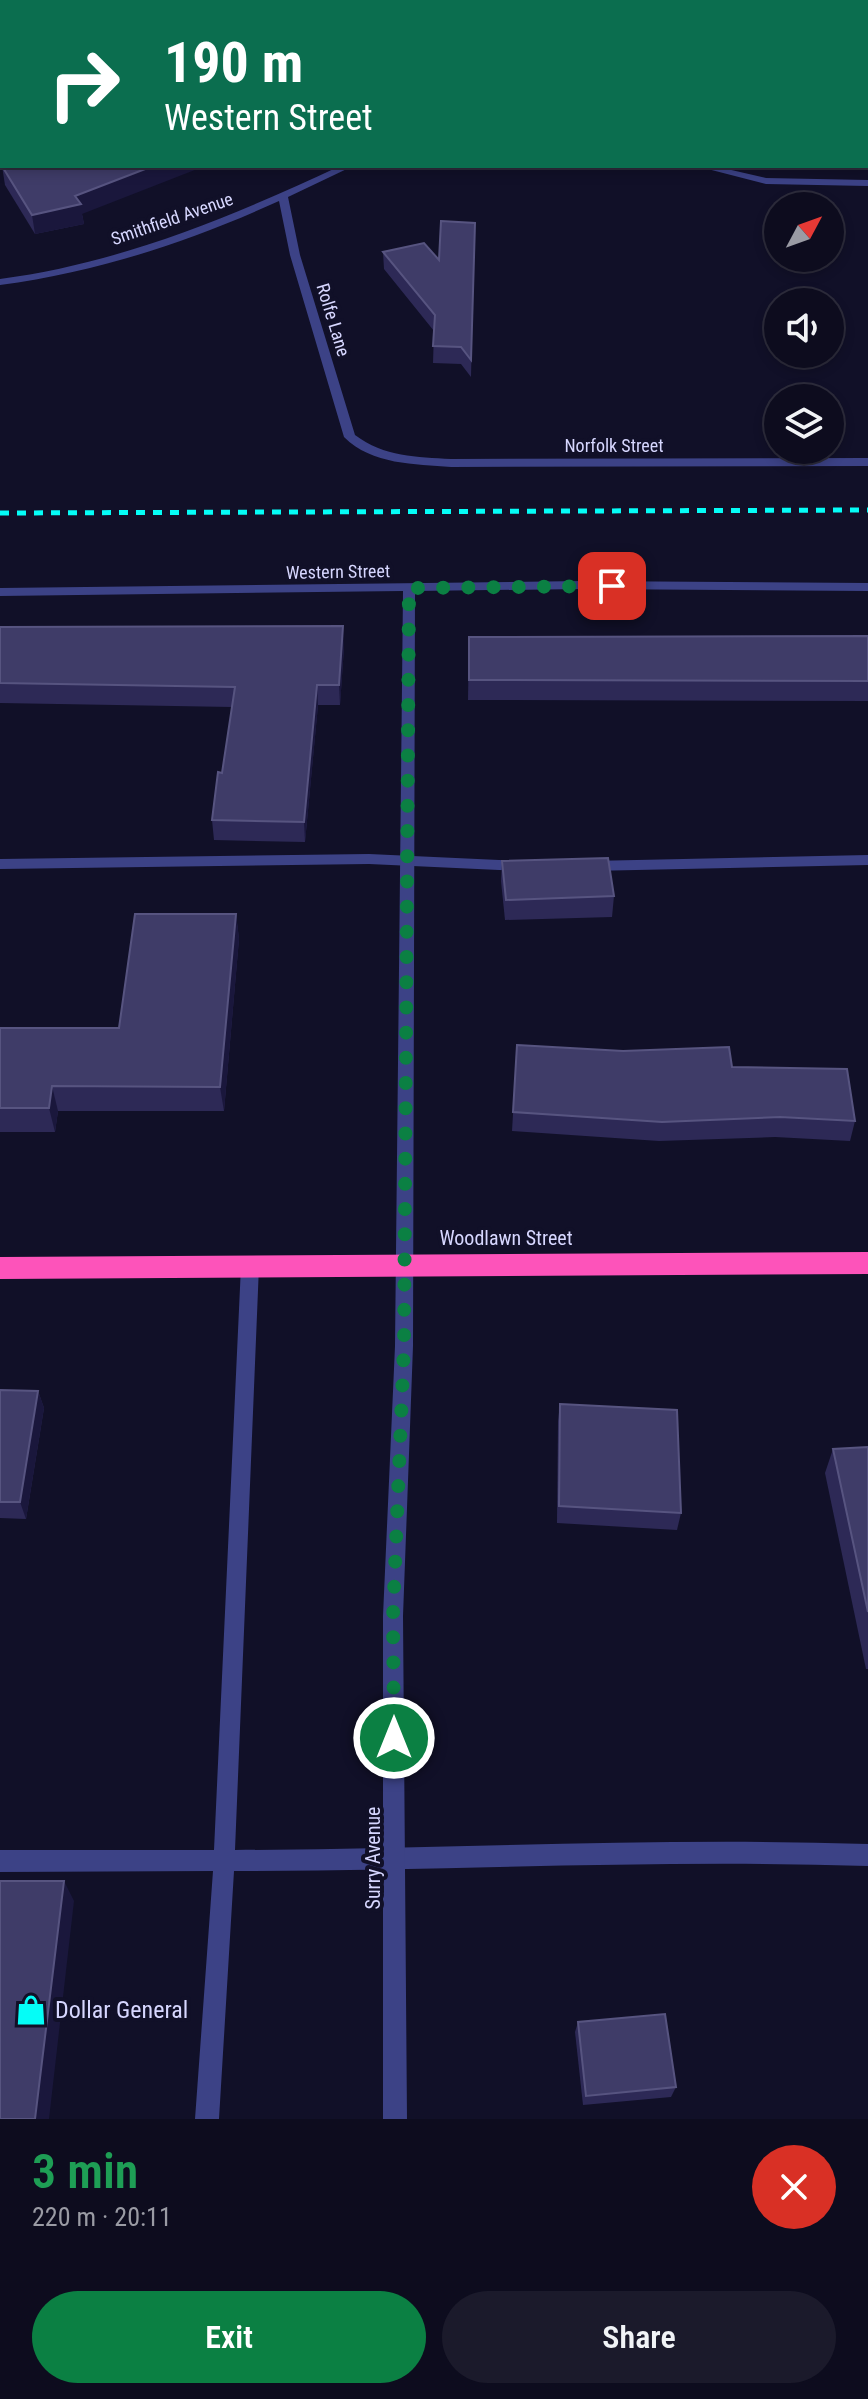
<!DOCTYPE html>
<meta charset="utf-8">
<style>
body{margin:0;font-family:"Roboto Condensed",sans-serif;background:#1b1a2b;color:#f1f3f6;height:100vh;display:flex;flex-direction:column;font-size:30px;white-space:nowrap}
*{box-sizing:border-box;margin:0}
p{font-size:26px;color:#9a9ba4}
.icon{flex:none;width:44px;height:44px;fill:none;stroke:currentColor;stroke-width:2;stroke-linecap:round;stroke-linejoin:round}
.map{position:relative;height:2119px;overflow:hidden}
.drawer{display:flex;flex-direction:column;background:#0d0c1e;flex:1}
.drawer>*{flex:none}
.guide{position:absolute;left:0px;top:0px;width:868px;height:168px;box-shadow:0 4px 12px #0003,0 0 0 2px #2d2c3c;background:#0b6e4f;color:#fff;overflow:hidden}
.needle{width:52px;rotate:49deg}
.tools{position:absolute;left:764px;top:192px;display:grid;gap:16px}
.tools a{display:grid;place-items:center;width:80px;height:80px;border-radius:50%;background:#0d0c1e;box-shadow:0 4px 12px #0003,0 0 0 2px #2d2c3c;font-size:40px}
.pin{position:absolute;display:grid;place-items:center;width:68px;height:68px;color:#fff;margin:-34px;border-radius:16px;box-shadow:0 4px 12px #0006}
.me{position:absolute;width:88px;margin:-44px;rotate:0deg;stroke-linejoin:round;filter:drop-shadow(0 0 6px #0008)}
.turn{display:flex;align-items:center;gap:28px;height:168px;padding:0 32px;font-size:36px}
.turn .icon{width:104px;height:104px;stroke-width:2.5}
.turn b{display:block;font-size:56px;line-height:68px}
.round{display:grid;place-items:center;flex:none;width:84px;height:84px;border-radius:42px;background:#1b1a2b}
.headline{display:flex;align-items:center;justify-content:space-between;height:136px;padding:0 32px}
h1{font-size:48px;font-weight:600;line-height:60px;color:#1e9e55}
.cta{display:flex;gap:16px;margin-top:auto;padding:16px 32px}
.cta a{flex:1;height:92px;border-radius:48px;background:#0b8043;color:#fff;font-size:32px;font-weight:600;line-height:92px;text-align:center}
.cta a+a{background:#1b1a2b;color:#f1f3f6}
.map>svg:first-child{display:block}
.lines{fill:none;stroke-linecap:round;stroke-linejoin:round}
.lane{fill:#3c4286;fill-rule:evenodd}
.street{fill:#3c4286;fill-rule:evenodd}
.highway{fill:#fd53ba;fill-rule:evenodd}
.rail{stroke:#05fdf7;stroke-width:5;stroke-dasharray:9 8;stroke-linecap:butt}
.wall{fill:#2d2956}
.shaded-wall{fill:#1a173c}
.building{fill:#3f3c68;stroke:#575480;stroke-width:2}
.route{stroke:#0b8043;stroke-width:14;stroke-dasharray:0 25.2}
.labels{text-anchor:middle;stroke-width:8;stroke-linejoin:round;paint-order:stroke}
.far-street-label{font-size:18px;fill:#d7d7ff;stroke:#111028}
.street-label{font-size:20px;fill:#d7d7ff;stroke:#111028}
.near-poi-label{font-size:24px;fill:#d7d7ff;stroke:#111028;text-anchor:start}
</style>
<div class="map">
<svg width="868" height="2119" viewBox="0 0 868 2119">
<rect width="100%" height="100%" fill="#111028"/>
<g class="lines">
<g class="lane">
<path d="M369,854L523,861L530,866L523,871L369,864L0,869V859Z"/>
<path d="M868,855V865L590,871L583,866L590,861Z"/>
<path d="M250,1259L256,1261L259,1266L235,1850C446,1849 657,1837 868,1844V1866C657,1859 445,1871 234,1871L219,2119H195L213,1871L0,1872V1850H214L241,1266L244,1261Z"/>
</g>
<g class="street">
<rect x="0" y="19" width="2" height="6"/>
<path d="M340,166H353L288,197L300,255L355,435C384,457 417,457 451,459L868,458V466L451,467C415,464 372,465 344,437L290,255L279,201C189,242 98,272 0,285V279C121,263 231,217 340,166Z"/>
<path d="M696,166H714L766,178L868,180V186L766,184Z"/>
<path d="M583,581L868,583V591L583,589L415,591L413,1346L403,1616L407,2119H383V1616L395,1346L403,591L0,596V588Z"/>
</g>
<path class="highway" d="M868,1252V1274L0,1279V1257Z"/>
<path class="rail" d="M0,513L868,510"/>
</g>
<g class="wall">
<path d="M2,166L82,214L84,224L35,234L5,185Z"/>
<path d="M475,223L471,377L461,364L433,363L434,331L384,269L383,252L439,260Z"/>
<path d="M0,627L344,647L340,705H318L305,842L214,840L212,820L222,773L232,707L0,703Z"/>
<path d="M868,636V701L468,700L469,637Z"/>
<path d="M502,861L614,896L612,917L505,920L501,881Z"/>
<path d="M236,914L239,939L224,1111H58L55,1132H0V1028H119Z"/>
<path d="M517,1045L732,1067L855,1121L850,1141L775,1137L659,1141L512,1131Z"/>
<path d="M0,1390L38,1391L44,1408L26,1519L0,1518Z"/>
<path d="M560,1404L681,1513L677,1530L557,1523L558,1421Z"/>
<path d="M868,1447V1669H866L825,1473L833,1449Z"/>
<path d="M578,2022L676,2087L671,2097L583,2105L575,2032Z"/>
</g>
<g class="shaded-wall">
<path d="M2,94V114H0V95Z"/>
<path d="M153,166H205L82,214L84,224L35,234L32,215L75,196Z"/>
<path d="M343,626L344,647L340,705L339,685Z"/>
<path d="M317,685L318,705L305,842L304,822Z"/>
<path d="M236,914L239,939L224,1111L220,1087Z"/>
<path d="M52,1086L58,1111L55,1132L49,1108Z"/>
<path d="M38,1391L44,1408L26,1519L20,1502Z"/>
<path d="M64,1881L74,1901L49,2119H35Z"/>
</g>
<g class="building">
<path d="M0,56H2V94L0,95Z"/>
<path d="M2,166H153L75,196L81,204L32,215Z"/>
<path d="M441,221L475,223L471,360L461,347L433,346L435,315L383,252L424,243L439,260Z"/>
<path d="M343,626L339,685H317L304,822L212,820L218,772L222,773L235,687L0,683V627Z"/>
<path d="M868,636V681L469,680V637Z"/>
<path d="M608,858L614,896L506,900L502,861Z"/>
<path d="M135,914H236L220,1087L52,1086L49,1108H0V1028H119Z"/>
<path d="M517,1045L623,1051L729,1047L732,1067L847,1069L855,1121L780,1117L662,1122L513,1112Z"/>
<path d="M0,1390L38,1391L20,1502H0Z"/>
<path d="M560,1404L677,1410L681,1513L559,1506Z"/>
<path d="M868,1447V1612L833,1449Z"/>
<path d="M0,1881H64L35,2119H0Z"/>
<path d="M665,2014L676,2087L586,2096L578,2022Z"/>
</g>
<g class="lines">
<path class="route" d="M394,1738L393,1616L404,1346L409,588L612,586"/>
</g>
<defs>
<g id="shop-bare" transform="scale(2.4)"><path d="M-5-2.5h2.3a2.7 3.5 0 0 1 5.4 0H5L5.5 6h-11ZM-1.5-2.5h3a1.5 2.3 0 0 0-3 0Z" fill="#05fdf7" stroke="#111028" stroke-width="2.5" paint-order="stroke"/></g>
</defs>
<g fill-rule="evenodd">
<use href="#shop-bare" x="31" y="2010"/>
</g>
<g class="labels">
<g class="far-street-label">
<text transform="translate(172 219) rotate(-19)" y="6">Smithfield Avenue</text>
<text transform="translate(333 320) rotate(73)" y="6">Rolfe Lane</text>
<text x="614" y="452">Norfolk Street</text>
<text transform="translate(338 572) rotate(-1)" y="6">Western Street</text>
</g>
<g class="street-label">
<text x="506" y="1245">Woodlawn Street</text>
<text transform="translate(373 1858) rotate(-90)" y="7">Surry Avenue</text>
</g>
<g class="near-poi-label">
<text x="55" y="2018">Dollar General</text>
</g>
</g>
</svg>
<div class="tools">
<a><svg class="needle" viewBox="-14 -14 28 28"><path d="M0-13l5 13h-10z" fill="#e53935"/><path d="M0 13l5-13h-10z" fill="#9a9ba4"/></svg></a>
<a><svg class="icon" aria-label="sound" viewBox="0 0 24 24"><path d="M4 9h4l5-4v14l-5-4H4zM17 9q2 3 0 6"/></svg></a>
<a><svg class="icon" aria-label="layers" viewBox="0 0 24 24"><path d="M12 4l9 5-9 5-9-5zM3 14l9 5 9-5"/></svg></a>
</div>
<div class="pin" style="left:612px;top:586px;background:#d93025"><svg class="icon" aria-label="arrive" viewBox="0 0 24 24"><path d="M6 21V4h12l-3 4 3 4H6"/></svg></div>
<svg class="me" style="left:394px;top:1738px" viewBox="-20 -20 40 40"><circle r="17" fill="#0b8043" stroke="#fff" stroke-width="3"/><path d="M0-11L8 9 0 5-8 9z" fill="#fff"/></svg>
<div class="guide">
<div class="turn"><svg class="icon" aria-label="right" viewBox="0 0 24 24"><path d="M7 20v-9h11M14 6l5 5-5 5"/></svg><div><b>190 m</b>Western Street</div></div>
</div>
</div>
<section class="drawer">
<div class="headline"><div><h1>3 min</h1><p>220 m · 20:11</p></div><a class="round" style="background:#d93025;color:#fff"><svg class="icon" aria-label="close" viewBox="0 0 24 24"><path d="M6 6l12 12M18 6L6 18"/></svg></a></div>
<div class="cta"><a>Exit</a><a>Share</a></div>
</section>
